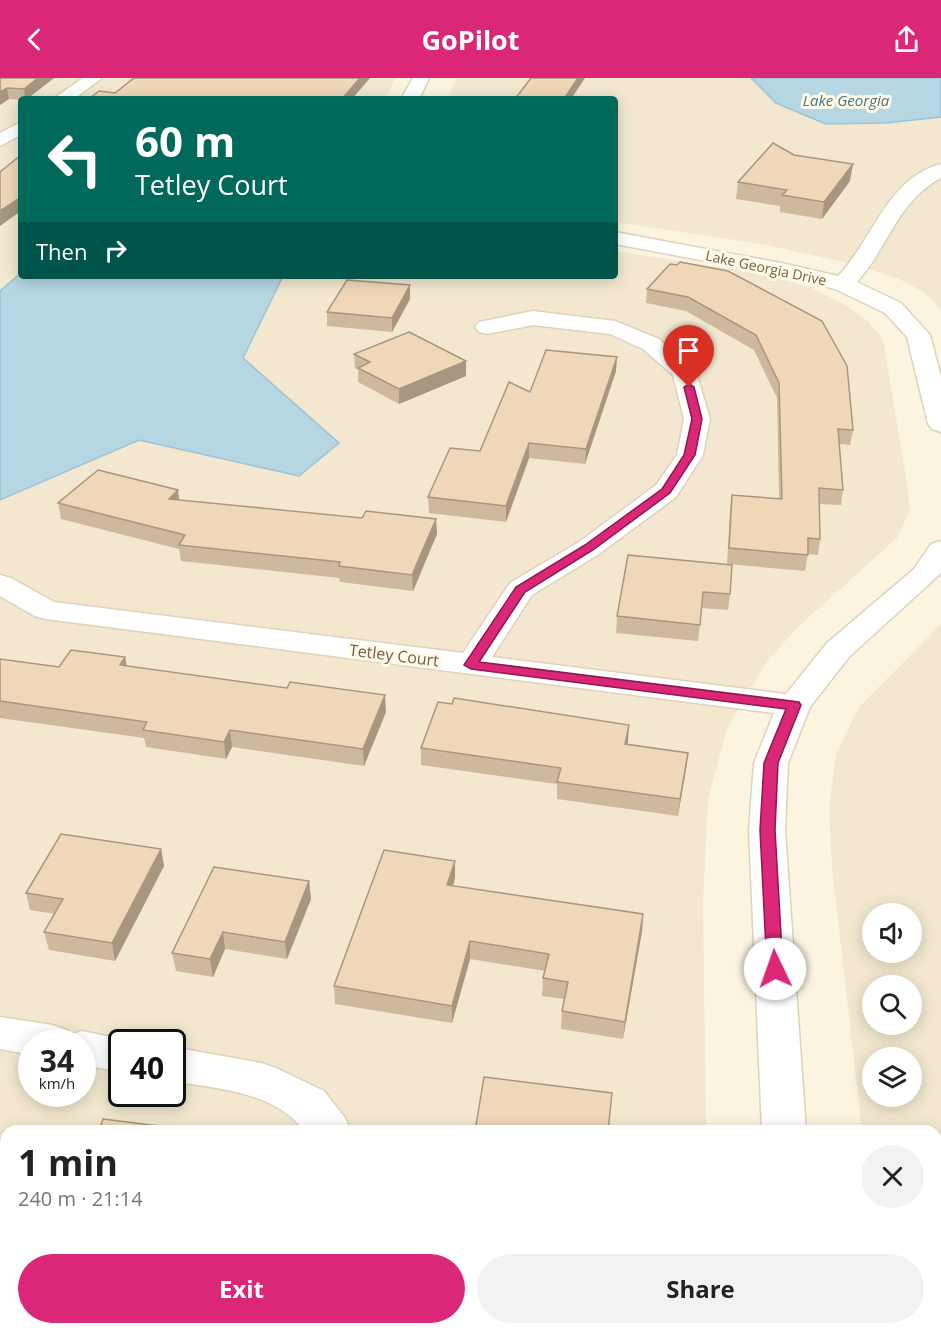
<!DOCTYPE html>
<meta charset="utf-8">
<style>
body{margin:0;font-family:"Open Sans",sans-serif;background:#f2f2f2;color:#222;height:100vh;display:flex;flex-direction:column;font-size:22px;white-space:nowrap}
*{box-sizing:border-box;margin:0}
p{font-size:20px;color:#767676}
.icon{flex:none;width:33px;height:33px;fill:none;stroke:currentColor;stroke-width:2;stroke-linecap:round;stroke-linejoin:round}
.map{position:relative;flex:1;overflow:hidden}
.panel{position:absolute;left:0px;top:1047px;width:942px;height:210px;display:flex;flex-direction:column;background:#fff;border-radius:18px 18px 0 0;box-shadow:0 3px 15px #0003}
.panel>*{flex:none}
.banner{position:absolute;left:18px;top:18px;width:600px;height:183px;border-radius:6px;box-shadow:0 3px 15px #0003;background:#00695c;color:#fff;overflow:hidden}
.buttons{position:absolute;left:862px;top:825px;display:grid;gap:12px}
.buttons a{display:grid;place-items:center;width:60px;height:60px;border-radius:50%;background:#fff;box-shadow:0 3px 15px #0003;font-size:30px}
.speed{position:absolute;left:18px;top:951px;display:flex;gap:12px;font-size:30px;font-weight:700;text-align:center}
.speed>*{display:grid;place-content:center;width:78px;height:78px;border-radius:50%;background:#fff;box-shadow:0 3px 15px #0003;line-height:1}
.speed small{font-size:15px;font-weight:400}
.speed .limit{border:3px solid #111;border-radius:9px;background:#fff;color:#111}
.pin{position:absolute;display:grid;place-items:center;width:51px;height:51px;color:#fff;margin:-62px -26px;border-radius:50% 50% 50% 0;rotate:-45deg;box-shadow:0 0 6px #0007}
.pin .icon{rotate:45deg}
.me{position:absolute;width:66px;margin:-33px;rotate:357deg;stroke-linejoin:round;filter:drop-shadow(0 0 4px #0008)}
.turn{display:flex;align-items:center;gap:21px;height:126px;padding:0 18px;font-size:27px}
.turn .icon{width:78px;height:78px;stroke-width:2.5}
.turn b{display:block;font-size:42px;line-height:51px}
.then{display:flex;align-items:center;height:57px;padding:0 18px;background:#0003;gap:12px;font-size:22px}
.round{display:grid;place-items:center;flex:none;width:63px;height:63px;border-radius:32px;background:#f2f2f2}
.summary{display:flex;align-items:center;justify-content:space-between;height:102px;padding:0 18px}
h1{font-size:36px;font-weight:700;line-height:45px}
.primary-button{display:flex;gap:12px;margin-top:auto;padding:12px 18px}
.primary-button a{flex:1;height:69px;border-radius:36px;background:#db2777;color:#fff;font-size:24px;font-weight:700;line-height:69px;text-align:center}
.primary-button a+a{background:#f2f2f2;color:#222}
header{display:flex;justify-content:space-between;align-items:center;height:78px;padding:0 18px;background:#db2777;color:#fff;font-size:27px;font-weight:700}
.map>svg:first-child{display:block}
.residential{fill:#f3e8cf;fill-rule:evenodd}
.water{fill:#b6d6e4;stroke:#9cc3d5;stroke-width:1.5}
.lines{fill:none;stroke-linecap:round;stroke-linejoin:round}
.minor-casing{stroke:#dfd2bc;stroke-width:3}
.minor{fill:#fff;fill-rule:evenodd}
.wall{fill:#ceb99e}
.shaded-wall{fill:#a89681}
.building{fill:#f0d7b8;stroke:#a89681;stroke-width:1.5}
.route{fill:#db2777;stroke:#8e194d;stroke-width:1.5}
.labels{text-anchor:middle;stroke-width:6;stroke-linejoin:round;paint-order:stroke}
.far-street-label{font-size:14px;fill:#715d48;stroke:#fff9e6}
.far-water-label{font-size:15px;font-style:italic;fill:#46758b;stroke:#fff9e6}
.street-label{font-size:16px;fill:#715d48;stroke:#fff9e6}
</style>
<header><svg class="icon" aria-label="back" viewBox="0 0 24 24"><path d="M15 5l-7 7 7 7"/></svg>GoPilot<svg class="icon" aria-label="share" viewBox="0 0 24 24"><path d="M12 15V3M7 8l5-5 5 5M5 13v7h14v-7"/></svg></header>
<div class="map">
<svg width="941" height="1257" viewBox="0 0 941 1257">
<rect width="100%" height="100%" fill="#fbf5e0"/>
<g class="residential">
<path d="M0,0H396L385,21H21V198H615V173L771,197L812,210L844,226L869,244L883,261L908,412L909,434L898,459L797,550L765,586L727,651L708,721L703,824L706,1053H6V1251H710V1257H0ZM32,964H82V1016H32ZM122,964H172V1016H122Z"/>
<path d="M457,0H941V232L925,215L899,201L856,187L767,167L615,144V21H447Z"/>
<path d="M941,546V1257H885L884,1251H936V1053H862L832,789L829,730L836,676L859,629ZM873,836H912V874H873ZM873,908H912V946H873ZM873,980H912V1018H873Z"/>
</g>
<g class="water">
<path d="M751,0H941V39L886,45L826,46L776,25Z"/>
<path d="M21,195V198H283L243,280L339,365L299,398L139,362L0,422V213Z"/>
</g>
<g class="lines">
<g class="minor-casing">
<g id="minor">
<path d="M83,0H102L74,21H53Z"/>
<path d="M413,0H429L419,21H401Z"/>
<path d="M21,44V57L0,68V55Z"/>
<path d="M941,86V100C898,122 888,170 857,204L901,225L930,257L941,299V354L932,351L928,346L907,259L885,235L835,211L786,198L615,166V154L786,186L838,198C873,162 887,100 941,86Z"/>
<path d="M533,233L615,243L659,261L696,294L710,341L703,377L676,419L599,476L532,517L492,579L786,616L827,565L914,491L931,466L941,463V494L939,497L849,579L810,629L788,685L785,752L806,1053H762L749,752L754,685L774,635L46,541L35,538L0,518V497L11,500L54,524L463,575L510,505L579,464L656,407L677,377L684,341L673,297L643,271L610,256L533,247L487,256L479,254L475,249L479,244Z"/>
<path d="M0,939L52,947L67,952L69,957L82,953L135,964H122V994L82,987V964H32V977L0,971Z"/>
<path d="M172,969L261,985L276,990L324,1013L345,1040L351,1053H304C275,1013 217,1011 172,1003Z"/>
<path d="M295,1251H345L344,1257H294Z"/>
<rect x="770" y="1251" width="50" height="6"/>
</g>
</g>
<use href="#minor" class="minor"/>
</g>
<g class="wall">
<path d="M0,0H54L27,21H21V22L9,21L0,27Z"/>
<path d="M794,77L850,103L822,141L780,134V128L736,121L738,104Z"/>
<path d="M680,184L853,352L850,367L839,366L843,412L841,427L819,426L820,461L818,477L808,476L805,493L727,486L730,432L732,417L779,421L777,320L754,272L686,233L646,225L647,211Z"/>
<path d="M410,207V221L392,254L327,248V234Z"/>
<path d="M354,276L466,298L399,326L358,304V292L355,290Z"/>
<path d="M616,293L585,386L529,380L506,444L429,435L428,419L480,373L530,314Z"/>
<path d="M180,422L362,440L436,441L437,456L413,513L340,504L339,500L181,483L179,471L61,441L58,425Z"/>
<path d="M628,477L730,516L728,532L702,530L698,563L616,555L617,538Z"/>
<path d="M125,579L127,588L386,634L364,688L232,669L226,681L146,669L144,660L0,640V581L59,589Z"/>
<path d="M627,666L688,675L678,738L557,721V706L421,687V670Z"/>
<path d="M161,771L164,788L115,883L49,872L44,854L55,836L30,832L26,815Z"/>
<path d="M455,783V800L453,808L643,836L642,853L623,961L561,951L562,933L564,921L542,918L543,900L545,893L470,881L452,945L335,926L334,908Z"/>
<path d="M309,803L311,821L287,881L225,871L213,899L176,893L172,875Z"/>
</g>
<g class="shaded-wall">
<path d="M38,0H54L27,21H25L24,11Z"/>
<path d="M360,0H370L352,21H342Z"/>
<path d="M578,0H585L571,21H564Z"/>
<path d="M7,10L9,21L0,27V14Z"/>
<path d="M853,86L850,103L822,141L824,124Z"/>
<path d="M21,119V133L0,148V133Z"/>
<path d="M410,207V221L392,254V240Z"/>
<path d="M617,279L616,293L585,386L586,371Z"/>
<path d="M466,283V298L399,326V311Z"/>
<path d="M529,365V380L506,444V428Z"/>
<path d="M178,412L180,428L169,421Z"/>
<path d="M436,441L437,456L413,513L412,497Z"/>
<path d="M125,579L128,596L120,587Z"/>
<path d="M385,617L386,634L364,688L363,671Z"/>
<path d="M629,647L628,664L624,683L625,666Z"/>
<path d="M230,652L232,669L226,681L224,664Z"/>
<path d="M688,675L686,692L678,738L680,721Z"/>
<path d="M161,771L164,788L115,883L112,865Z"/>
<path d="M455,783V800L448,824L447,807Z"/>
<path d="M309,803L311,821L287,881L285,864Z"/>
<path d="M643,836L642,853L623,961L625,944Z"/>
<path d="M223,854L225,871L213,899L210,881Z"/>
<path d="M470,863V881L452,945V928Z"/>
<path d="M133,1251H143L141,1257H130Z"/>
</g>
<g class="building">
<path d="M0,0H38L24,11L7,10L0,14Z"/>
<path d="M134,0H360L342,21H89L99,13L115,15Z"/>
<path d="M531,0H578L564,21H515Z"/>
<path d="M773,65L794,77L853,86L824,124L782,117L787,112L738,104Z"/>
<path d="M21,77V119L0,133V94Z"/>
<path d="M680,184L728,193L822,243L847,288L853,352L838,351L843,412L819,410L820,461L808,460V477L729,470L732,417L782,421L779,305L756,257L688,219L647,211L670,186L677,187Z"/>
<path d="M347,202L410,207L392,240L327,234Z"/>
<path d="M409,254L466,283L399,311L358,290L370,284L354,276Z"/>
<path d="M546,272L617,279L586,371L529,365L506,428L428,419L450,370L480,373L509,304L530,314Z"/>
<path d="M98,392L178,412L169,421L362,440L366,433L436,441L412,497L339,488L340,484L179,467L185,457L58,425Z"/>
<path d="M628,477L732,487L730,516L703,514L700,547L617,538Z"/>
<path d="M71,572L125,579L120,587L287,610L290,604L385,617L363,671L230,652L224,664L143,652L147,644L0,623V581L59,589Z"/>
<path d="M454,620L629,647L625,666L688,675L680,721L557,704L561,690L421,670L438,624L452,626Z"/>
<path d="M61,756L161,771L112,865L44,854L63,821L26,815Z"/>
<path d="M384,772L455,783L447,807L643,836L625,944L562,933L568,904L543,900L549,876L470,863L452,928L334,908Z"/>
<path d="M214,789L309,803L285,864L223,854L210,881L172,875Z"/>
<path d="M484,999L612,1015L608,1053H475Z"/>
<path d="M103,1041L199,1053H99Z"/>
<path d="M13,1251H133L130,1257H10Z"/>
<path d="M498,1251H642L641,1257H497Z"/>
</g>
<path class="route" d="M689,306L694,309L702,341L695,377L670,415L593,472L525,514L479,584L799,624L801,627L778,685L775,752L783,891L781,895L775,897L769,895L767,891L760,752L764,685L786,631L471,591L464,587L516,509L585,467L662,411L684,377L692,341L684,309Z"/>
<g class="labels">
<g class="far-street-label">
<text transform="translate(766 190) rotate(12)" y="5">Lake Georgia Drive</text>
</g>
<g class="far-water-label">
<text x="846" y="28">Lake Georgia</text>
</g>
<g class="street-label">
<text transform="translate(394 577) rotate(7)" y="6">Tetley Court</text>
</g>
</g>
</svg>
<div class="buttons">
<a><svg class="icon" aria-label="sound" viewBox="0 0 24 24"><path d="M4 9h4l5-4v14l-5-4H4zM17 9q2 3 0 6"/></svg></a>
<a><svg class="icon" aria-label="search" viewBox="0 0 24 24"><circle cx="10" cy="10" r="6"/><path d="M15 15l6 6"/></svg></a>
<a><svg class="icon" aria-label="layers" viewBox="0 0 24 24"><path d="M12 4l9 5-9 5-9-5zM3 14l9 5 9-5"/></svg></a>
</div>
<div class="speed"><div>34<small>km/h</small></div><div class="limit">40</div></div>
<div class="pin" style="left:689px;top:309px;background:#d93025"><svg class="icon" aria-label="arrive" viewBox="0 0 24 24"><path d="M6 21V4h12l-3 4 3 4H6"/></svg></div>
<svg class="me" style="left:775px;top:891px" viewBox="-20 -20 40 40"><circle r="19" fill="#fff"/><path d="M0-13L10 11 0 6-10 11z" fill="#db2777"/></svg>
<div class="banner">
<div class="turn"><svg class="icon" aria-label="left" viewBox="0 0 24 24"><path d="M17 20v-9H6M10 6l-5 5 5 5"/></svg><div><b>60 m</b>Tetley Court</div></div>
<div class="then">Then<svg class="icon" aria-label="right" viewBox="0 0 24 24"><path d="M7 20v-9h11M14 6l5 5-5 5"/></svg></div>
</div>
<section class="panel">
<div class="summary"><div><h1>1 min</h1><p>240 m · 21:14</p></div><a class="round"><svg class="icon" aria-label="close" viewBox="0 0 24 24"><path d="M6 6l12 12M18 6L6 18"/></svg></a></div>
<div class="primary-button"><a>Exit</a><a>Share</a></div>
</section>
</div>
